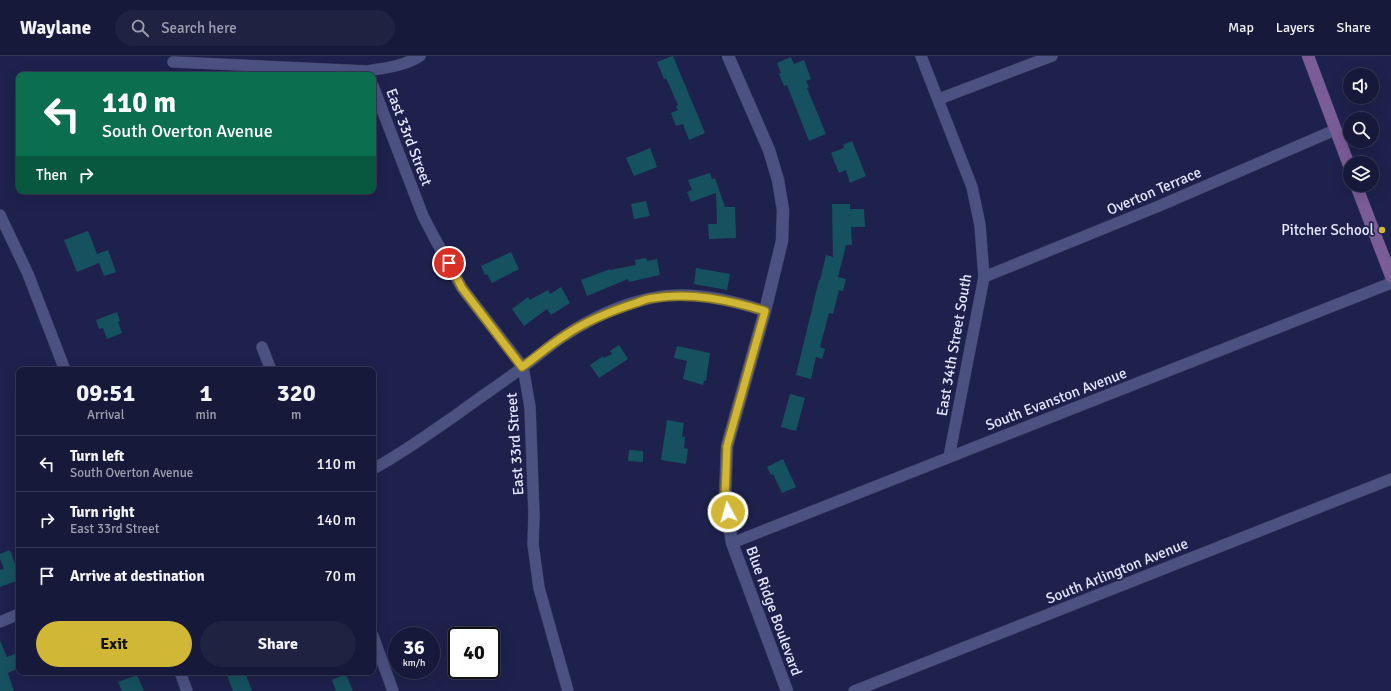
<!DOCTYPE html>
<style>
body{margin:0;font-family:Signika,sans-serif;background:#1f2241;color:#f1f3f6;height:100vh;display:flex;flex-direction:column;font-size:15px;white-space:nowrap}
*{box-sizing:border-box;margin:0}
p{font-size:13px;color:#9ea0ae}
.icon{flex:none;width:22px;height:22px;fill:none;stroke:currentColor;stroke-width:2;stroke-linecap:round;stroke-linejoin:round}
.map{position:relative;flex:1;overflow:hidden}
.sheet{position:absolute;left:16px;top:311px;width:360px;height:308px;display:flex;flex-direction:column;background:#161939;border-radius:8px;box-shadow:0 4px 16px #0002,0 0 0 1px #353853}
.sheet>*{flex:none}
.guide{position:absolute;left:16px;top:16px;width:360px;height:122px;border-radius:8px;box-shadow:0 4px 16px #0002,0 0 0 1px #353853;background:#0b6e4f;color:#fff;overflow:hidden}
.buttons{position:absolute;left:1343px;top:12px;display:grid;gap:8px}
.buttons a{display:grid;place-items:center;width:36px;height:36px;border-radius:50%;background:#161939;box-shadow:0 4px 16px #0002,0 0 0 1px #353853;font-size:20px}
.speed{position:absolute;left:388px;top:571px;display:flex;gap:8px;font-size:20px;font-weight:700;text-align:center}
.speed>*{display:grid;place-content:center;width:52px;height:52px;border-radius:50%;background:#161939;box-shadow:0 4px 16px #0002,0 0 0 1px #353853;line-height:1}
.speed small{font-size:10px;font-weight:400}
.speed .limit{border:2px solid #111;border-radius:6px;background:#fff;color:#111}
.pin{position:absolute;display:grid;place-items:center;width:34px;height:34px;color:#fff;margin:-17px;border:2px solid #fff;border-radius:50%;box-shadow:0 1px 4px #0007}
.me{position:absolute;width:44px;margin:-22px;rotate:354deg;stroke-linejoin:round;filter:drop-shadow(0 0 3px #0008)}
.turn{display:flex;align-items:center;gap:14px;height:84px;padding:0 20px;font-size:18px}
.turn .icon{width:52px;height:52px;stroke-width:2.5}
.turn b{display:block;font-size:28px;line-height:34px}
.then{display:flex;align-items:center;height:38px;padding:0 20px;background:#0003;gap:8px;font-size:15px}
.eta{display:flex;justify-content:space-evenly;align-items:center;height:68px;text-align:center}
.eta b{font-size:24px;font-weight:700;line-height:28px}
.cta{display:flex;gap:8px;margin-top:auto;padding:8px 20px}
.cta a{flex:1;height:46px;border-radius:24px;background:#d1b736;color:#111;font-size:16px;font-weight:700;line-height:46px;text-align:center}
.cta a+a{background:#1f2241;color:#f1f3f6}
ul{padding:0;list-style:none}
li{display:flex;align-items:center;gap:12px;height:56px;padding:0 20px;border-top:1px solid #353853}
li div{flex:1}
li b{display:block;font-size:15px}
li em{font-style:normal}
header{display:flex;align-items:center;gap:24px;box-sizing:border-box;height:56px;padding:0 20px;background:#161939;border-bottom:1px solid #353853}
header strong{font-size:19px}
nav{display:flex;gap:22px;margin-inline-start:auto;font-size:14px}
.search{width:280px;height:36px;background:#1f2241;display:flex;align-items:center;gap:10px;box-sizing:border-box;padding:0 14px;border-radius:22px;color:#9ea0ae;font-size:15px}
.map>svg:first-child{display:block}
.building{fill:#16515f}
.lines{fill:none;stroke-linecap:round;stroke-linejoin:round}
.minor-casing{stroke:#3e3d61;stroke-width:12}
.tertiary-casing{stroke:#3e3d61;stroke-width:13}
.secondary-casing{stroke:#3e3d61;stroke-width:13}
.minor{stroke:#4b5181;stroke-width:11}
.tertiary{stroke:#4b5181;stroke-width:12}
.secondary{stroke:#7a5c97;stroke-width:12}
.route-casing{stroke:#887723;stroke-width:10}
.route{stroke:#d1b736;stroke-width:7}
.poi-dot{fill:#d1b736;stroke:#1e214c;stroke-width:1.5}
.labels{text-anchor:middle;stroke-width:3.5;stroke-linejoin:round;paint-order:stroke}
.street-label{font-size:15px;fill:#e3e7fe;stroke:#1e214c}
.poi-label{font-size:15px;fill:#e3e7fe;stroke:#1e214c;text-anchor:end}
</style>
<header>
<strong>Waylane</strong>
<div class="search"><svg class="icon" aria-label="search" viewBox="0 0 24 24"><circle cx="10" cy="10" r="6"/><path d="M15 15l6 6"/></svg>Search here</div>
<nav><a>Map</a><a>Layers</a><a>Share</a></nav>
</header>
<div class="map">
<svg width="1391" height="635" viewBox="0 0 1391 635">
<rect width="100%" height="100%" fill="#1e214c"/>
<g class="building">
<path d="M672,0H673L705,77L689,84L683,68L676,70L671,57L678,54L676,50L678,49L666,22L664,23L657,6Z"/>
<path d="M791,1L794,8L804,4L811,23L806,25L809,31L807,32L826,78L809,85L787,29L784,30L779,18L781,17L777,7Z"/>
<path d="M852,85L866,120L850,127L846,114L839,117L831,97L844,92L843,89Z"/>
<path d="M650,92L657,111L634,120L626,102Z"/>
<path d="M710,117L712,123L715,122L725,151H735L736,182L709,183L708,168H717L716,137L691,146L687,136L692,134L688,124Z"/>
<path d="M646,145L650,160L634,163L631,148Z"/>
<path d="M832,148H850V153H864L865,171H851L852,189H846L838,221L846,223L843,235L839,234L833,258L829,257L820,291L825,293L822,303L816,301L811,323L796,319L819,224H820L826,199L833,201Z"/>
<path d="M88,175L97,198L108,194L116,216L104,220L99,207L77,216L64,184Z"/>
<path d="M511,196L519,213L492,227L487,218L485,219L481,210Z"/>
<path d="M646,202L647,205L657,203L660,219L629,226L628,223L587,240L581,224L610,213V214L636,209L635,204Z"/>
<path d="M696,212L730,218L727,234L694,228Z"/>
<path d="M561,231L570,247L551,259L547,253L524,270L512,253L528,241L530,244L548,234L550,238Z"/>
<path d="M117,256L120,265L118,266L122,277L107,283L103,272L99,273L96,264Z"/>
<path d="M619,289L628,303L599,322L590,309L603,300L604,302L612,298L610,295Z"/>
<path d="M677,290L710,297L706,325H704L703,329L683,323L687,305L674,302Z"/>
<path d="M790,338L805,342L796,375L781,371Z"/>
<path d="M667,364L684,367L682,381H685L684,392L688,393L686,408L661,404Z"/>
<path d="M629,394L643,395V406L628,405Z"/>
<path d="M783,403L796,431L782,437L773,418L771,419L767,411Z"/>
<path d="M10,494L15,508L19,506V524L0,531V514L4,513L0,503V498Z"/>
<path d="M0,584L7,601L19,596V612L8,617L14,635H0Z"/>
<path d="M226,616H245L252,635H233Z"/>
<path d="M346,618L353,635H336L332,624Z"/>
<path d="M137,619L144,635H122L118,626Z"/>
</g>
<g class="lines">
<g class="minor-casing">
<g id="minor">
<path d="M921,0L972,131L980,169L984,221L949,401"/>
<path d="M173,6L367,15C386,12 404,10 420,0"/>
<path d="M373,30L423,160L435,183L462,232L523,311L530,351L534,459L533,488L539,532L568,635"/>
<path d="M939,43L1052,0"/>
<path d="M0,159L28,218L65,314"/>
<path d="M984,221L1159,150L1335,74"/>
<path d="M262,291L271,314"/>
<path d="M373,413C403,397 431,376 459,357C480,341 502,327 523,311C537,301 550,289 564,280C590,263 621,248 652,242C687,234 732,244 765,255"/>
<path d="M732,487L1391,227"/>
<path d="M0,566L19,558"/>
<path d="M373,580L393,635"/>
<path d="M180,616L187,635"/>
<path d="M854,635L1391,423"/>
</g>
</g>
<g class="tertiary-casing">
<path id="tertiary" d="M728,0L769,94L778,124L783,154L782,185L765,255L727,390L725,441L732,487L787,635"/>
</g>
<g class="secondary-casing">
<g id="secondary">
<path d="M1308,0L1350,112"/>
<path d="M1356,129L1391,220"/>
</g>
</g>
<use href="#minor" class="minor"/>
<use href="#tertiary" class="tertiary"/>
<use href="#secondary" class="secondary"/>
</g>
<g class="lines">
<g class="route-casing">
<path id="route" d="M449,207L462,232L522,311C536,301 550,289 564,280C586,265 611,255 636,247C642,245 648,242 654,242C691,236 729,244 765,255L727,390L725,441L728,456"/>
</g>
<use href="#route" class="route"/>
</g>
<circle class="poi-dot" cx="1382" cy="174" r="4"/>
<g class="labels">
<g class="street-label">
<text transform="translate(409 81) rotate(69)" y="5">East 33rd Street</text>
<text transform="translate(1154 135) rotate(-23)" y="5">Overton Terrace</text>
<text transform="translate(954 289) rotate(-80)" y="5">East 34th Street South</text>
<text transform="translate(1056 343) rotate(-21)" y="5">South Evanston Avenue</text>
<text transform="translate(515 388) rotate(-94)" y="5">East 33rd Street</text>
<text transform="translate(1117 515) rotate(-22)" y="5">South Arlington Avenue</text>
<text transform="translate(774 555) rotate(70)" y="5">Blue Ridge Boulevard</text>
</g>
<g class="poi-label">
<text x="1374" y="179">Pitcher School</text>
</g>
</g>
</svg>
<div class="buttons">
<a><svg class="icon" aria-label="sound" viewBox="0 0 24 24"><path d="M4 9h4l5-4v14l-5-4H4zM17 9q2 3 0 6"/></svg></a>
<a><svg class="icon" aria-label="search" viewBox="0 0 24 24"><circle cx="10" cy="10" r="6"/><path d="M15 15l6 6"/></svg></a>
<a><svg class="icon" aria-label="layers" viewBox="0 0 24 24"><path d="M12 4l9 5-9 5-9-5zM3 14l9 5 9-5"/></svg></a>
</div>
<div class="speed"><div>36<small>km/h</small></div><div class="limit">40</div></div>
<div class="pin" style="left:449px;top:207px;background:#d93025"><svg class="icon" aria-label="arrive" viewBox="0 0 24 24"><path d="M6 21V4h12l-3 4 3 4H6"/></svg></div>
<svg class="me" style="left:728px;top:456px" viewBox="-20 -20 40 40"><circle r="17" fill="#d1b736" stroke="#fff" stroke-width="3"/><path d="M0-11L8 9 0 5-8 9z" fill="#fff"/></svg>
<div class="guide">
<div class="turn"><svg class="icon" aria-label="left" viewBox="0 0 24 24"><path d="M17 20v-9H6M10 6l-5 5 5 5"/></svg><div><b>110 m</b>South Overton Avenue</div></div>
<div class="then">Then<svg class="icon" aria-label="right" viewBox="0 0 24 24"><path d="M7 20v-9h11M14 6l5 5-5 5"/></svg></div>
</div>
<section class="sheet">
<div class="eta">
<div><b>09:51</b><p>Arrival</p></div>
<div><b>1</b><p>min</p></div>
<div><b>320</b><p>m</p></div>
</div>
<ul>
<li><svg class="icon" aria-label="left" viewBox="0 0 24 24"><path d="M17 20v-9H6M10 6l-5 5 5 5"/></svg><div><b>Turn left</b><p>South Overton Avenue</p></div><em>110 m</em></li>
<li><svg class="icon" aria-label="right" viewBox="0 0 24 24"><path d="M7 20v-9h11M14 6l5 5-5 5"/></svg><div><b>Turn right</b><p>East 33rd Street</p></div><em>140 m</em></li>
<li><svg class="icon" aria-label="arrive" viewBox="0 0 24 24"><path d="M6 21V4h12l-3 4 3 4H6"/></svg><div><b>Arrive at destination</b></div><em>70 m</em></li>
</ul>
<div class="cta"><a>Exit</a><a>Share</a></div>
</section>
</div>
